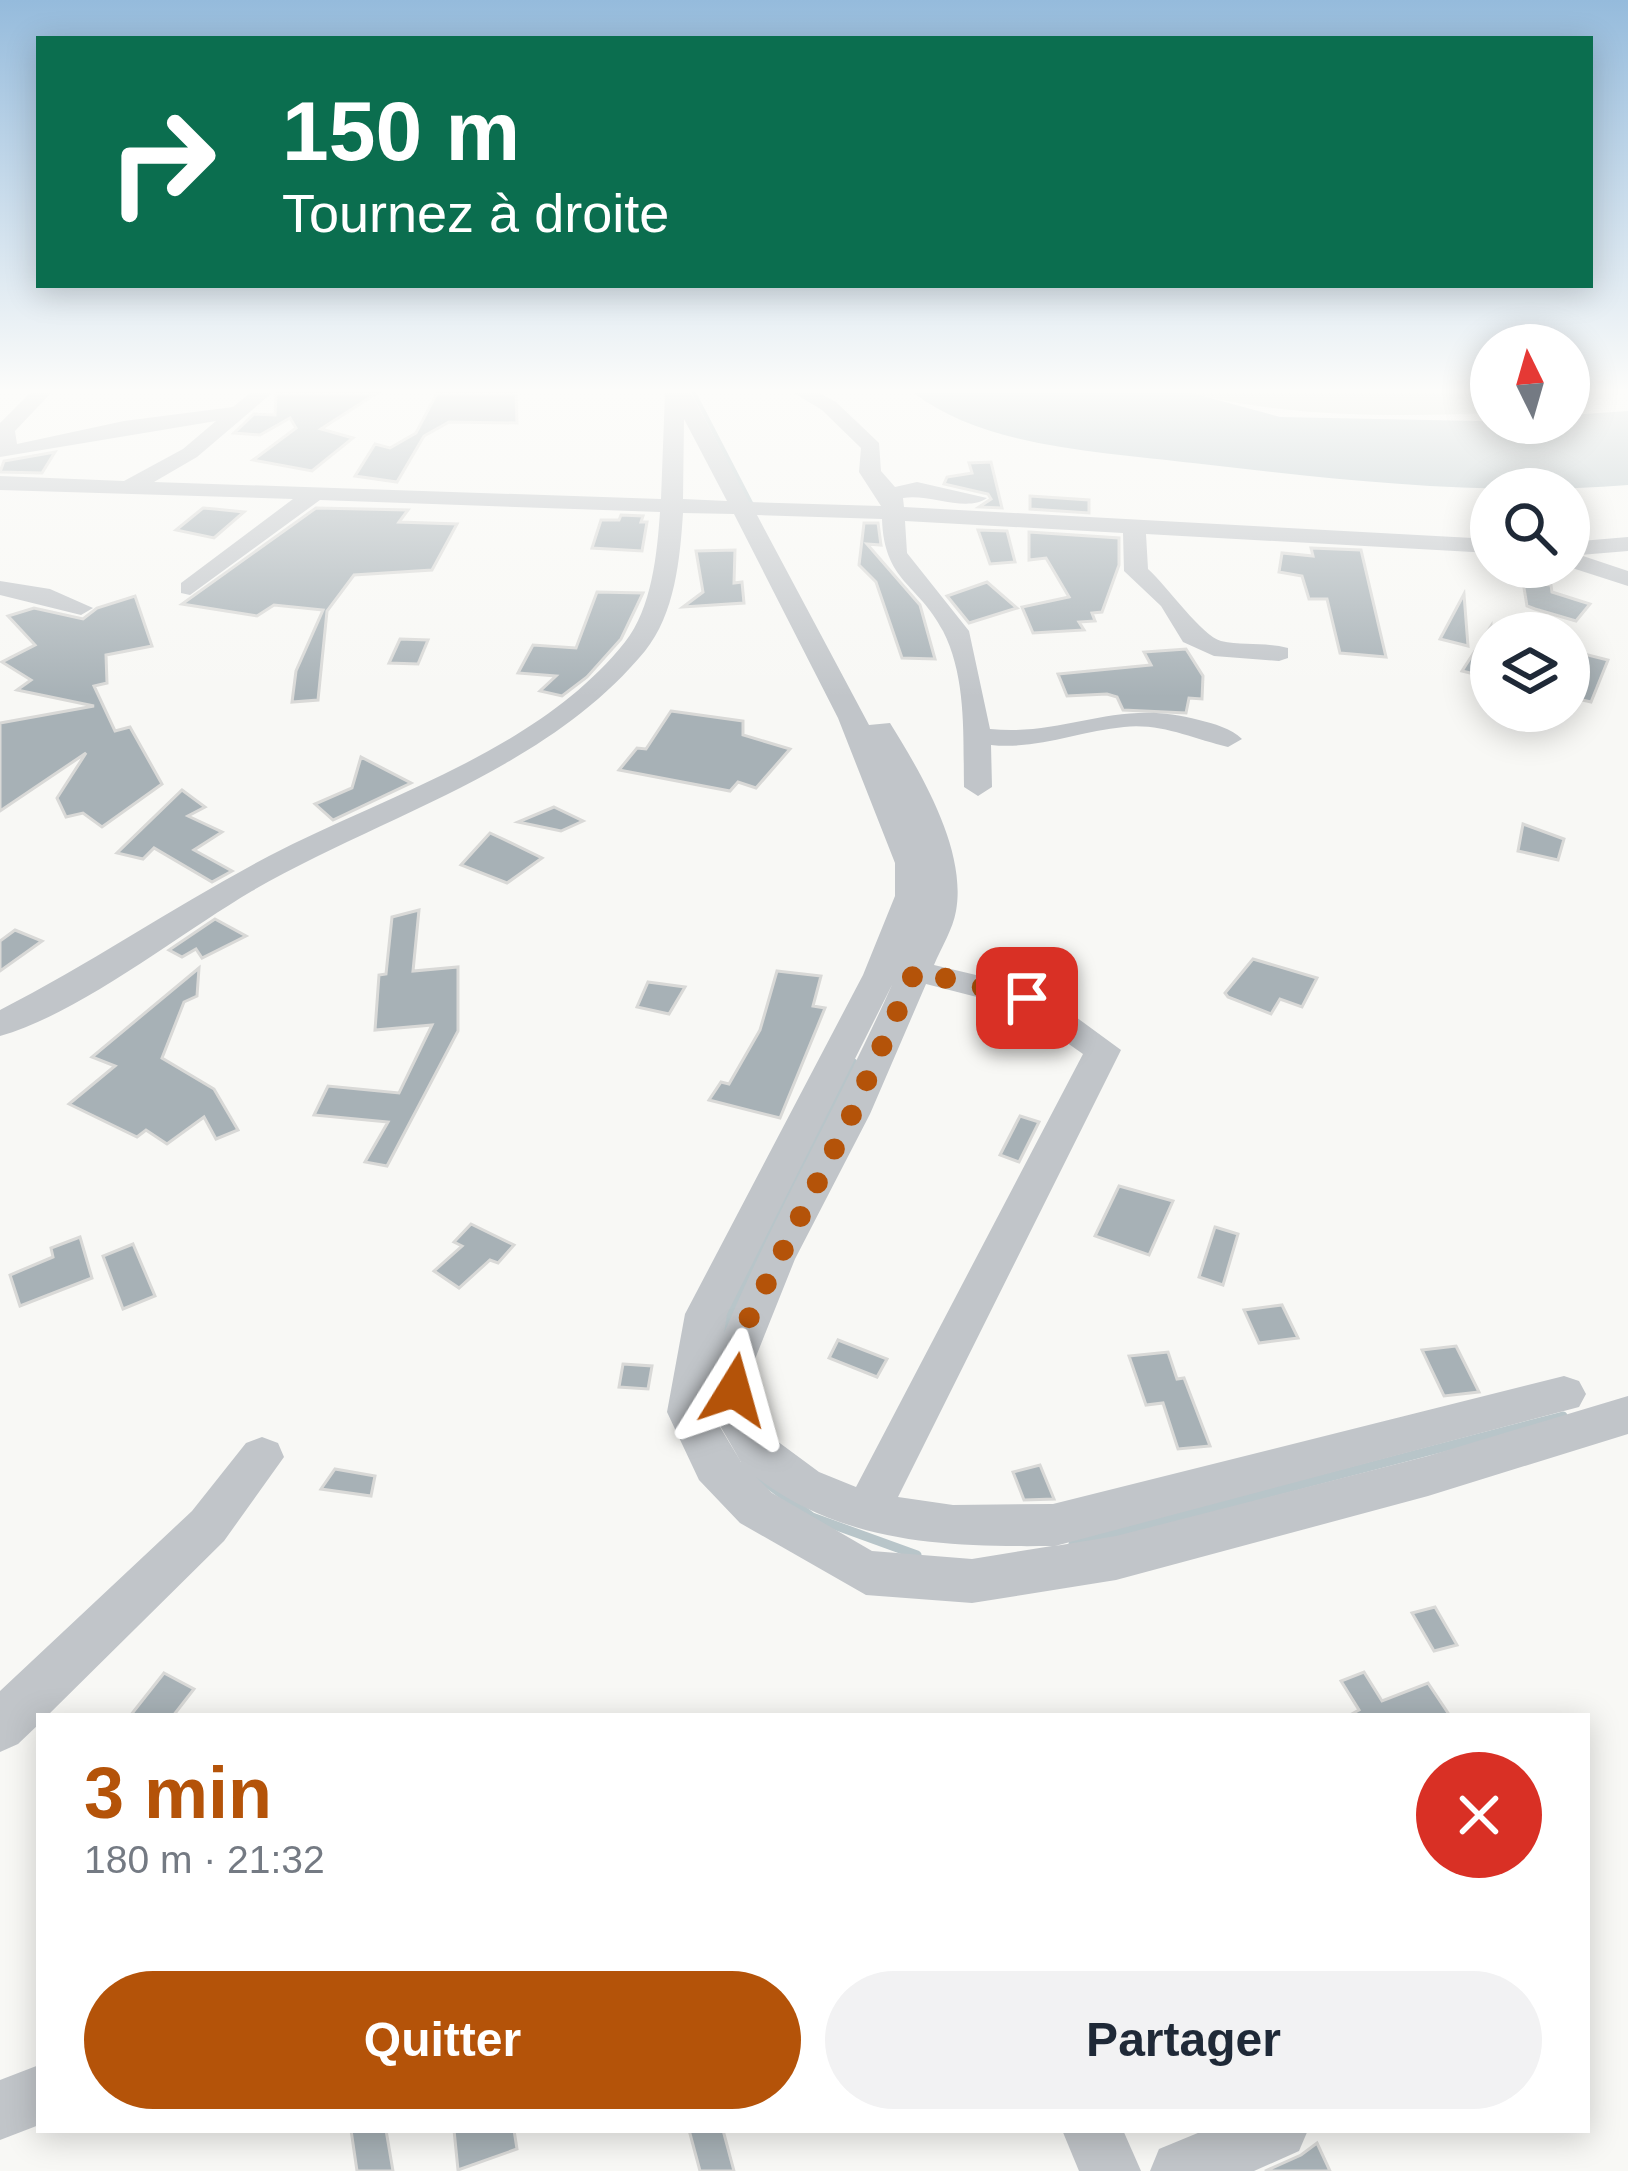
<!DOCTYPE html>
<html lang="fr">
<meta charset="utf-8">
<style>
body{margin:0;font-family:Arial,sans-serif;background:#f2f2f3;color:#1f2937;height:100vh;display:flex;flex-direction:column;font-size:45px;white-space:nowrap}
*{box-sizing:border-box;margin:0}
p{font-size:39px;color:#747a83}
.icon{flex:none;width:66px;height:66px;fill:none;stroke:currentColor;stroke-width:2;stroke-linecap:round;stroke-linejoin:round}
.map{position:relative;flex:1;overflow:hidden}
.details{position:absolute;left:36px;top:1713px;width:1554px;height:420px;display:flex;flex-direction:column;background:#fff;border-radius:0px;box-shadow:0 6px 30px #0003}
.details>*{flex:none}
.guide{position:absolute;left:36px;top:36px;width:1557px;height:252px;border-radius:0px;box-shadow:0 6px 30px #0003;background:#0b6e4f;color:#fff;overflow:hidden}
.needle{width:78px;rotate:355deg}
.buttons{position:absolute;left:1470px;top:324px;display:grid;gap:24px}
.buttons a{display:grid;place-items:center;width:120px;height:120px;border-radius:50%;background:#fff;box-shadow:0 6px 30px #0003;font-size:60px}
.pin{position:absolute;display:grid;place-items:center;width:102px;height:102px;color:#fff;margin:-51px;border-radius:24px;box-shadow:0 6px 18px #0006}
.me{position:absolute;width:132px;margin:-66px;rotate:8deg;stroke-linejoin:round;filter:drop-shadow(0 0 9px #0008)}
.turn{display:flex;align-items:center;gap:42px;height:252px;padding:0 48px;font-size:54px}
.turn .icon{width:156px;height:156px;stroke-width:2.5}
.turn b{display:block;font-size:84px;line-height:102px}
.round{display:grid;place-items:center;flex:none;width:126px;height:126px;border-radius:63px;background:#f2f2f3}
.head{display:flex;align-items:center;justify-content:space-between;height:204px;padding:0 48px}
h1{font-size:72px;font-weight:600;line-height:90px;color:#b45309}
.primary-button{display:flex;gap:24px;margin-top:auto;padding:24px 48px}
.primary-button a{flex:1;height:138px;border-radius:72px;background:#b45309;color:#fff;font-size:48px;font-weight:600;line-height:138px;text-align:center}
.primary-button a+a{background:#f2f2f3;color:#1f2937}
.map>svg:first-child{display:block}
.green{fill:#d8ddd4}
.water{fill:#b8c5c9}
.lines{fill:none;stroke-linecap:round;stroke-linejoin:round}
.stream-far2{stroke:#b8c5c9;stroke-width:4.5}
.stream-far1{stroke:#b8c5c9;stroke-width:8}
.stream{stroke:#b8c5c9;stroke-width:9}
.building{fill:#a7b1b6;stroke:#d9d9d7;stroke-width:3}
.minor{fill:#c1c5c9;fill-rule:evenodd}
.route{stroke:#b45309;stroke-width:21;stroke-dasharray:0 37.8}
</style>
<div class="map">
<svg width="1628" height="2171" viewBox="0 0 1628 2171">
<rect width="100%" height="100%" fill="#f8f8f5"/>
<path class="green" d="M1192,393H1491V413C1400,417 1280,417 1192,393Z"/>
<path class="water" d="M914,393H1192L1280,417L1569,423V415L1628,411V485C1484,497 1338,480 1193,463C1106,452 984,448 914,393Z"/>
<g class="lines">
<path class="stream-far2" d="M694,393L754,509"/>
<path class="stream-far1" d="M779,1214L853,1062"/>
<g class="stream">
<path d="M723,1329L781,1211"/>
<path d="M760,1478L812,1517L917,1555"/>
<path d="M1073,1544L1563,1416"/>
</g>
</g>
<g class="building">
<path d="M276,393H377L321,429L353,438L312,471L253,460L296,428L290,418L260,435L234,433L254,414L275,415Z"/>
<path d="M437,393H516L517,423L449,422L424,436L397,482L355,476L375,444L390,448L416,433Z"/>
<path d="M55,452L42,473L0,472L4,461Z"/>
<path d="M991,462L1002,508L979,507L991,499L988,494L944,484L947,477L972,473L969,463Z"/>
<path d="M1030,496L1089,500V513L1030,509Z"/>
<path d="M203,508L215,509L244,512L214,538L176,530Z"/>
<path d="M316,508L408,510L399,522L457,524L432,570L354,575L327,611L318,700L292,702L296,671L323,610L274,605L257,616L182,604Z"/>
<path d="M621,515L643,516L641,522H647L642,551L592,548L601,520H619Z"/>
<path d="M864,523H878L881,545L867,544L920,605L935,659L902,658L876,582L859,565Z"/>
<path d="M978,530L1007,531L1015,562L990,564Z"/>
<path d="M1029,532L1119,538V565L1102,612L1092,613L1095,621L1079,622L1084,630L1033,633L1022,607L1069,597L1046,558L1029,560Z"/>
<path d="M1311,548L1361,550L1386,657L1340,653L1327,599H1309L1302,576L1279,572L1282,553L1313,556Z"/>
<path d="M735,550L734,583L742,582L744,603L683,607L703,592L696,551Z"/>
<path d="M987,582L1017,608L969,623L947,596Z"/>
<path d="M1523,582L1551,585L1552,592L1590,604L1576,621L1535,609L1527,606Z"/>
<path d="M597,592L643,593L621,639L587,677L562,696L540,691L556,676L518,673L533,645L576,648Z"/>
<path d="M1464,594L1468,646L1440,639Z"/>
<path d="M135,596L152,646L106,655L107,683L94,686L115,731L130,727L162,784L102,827L83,813L66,817L57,798L86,753L0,811V723L94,706L17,690L31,680L2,662L35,645L8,616L34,608L83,619L97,608Z"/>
<path d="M1491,626V678L1462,671Z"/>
<path d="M400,639L428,640L418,664L389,663Z"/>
<path d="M1186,649L1203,676L1202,699L1189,698L1186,713L1123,710L1117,697L1107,694L1067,696L1058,674L1151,665L1144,652Z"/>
<path d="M1576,652L1608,660L1591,702L1569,697V666Z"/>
<path d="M671,711L743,721V735L790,749L756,788L738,782L730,791L619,770L637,748L646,749Z"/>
<path d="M361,757L411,783L333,820L315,804L352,788Z"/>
<path d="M182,790L205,807L188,816L222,832L194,850L232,871L212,882L154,848L143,859L117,853Z"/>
<path d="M554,807L583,821L561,831L518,822Z"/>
<path d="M1523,824L1564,839L1558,860L1518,851Z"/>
<path d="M490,833L503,839L542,858L507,883L461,865Z"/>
<path d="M419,910L413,971L458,967V1031L387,1166L365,1162L388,1122L314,1115L328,1086L399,1093L432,1025L375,1030L379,975L386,974L392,917Z"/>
<path d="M215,919L246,936L202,958L196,949L182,957L169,950Z"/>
<path d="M15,930L42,941L0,971V941Z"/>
<path d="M1253,959L1317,978L1302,1007L1280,999L1271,1014L1228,997L1225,993Z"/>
<path d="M199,968L197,996L184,1002L162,1058L214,1089L238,1130L216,1139L204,1117L167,1144L146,1130L137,1137L69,1104L115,1066L92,1057Z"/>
<path d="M777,971L821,976L813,1006L825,1008L780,1118L709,1100L721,1082L729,1084L760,1030Z"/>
<path d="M648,982L685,987L669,1014L637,1007Z"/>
<path d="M1020,1116L1039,1122L1019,1162L1000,1155Z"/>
<path d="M1119,1186L1173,1201L1149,1255L1095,1236Z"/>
<path d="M471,1224L514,1245L498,1263L490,1260L459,1288L434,1271L462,1246L454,1242Z"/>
<path d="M1215,1227L1238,1234L1223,1285L1199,1277Z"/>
<path d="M80,1237L92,1278L20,1306L10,1275L53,1257L51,1248Z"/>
<path d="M133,1244L155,1296L123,1309L103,1256Z"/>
<path d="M1282,1305L1298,1338L1259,1343L1244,1310Z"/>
<path d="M838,1340L887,1359L877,1377L829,1358Z"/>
<path d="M1456,1346L1479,1392L1444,1396L1422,1350Z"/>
<path d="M1168,1352L1177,1379L1184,1378L1210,1446L1178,1449L1163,1403L1146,1405L1129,1356Z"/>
<path d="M623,1364L652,1366L648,1389L619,1387Z"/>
<path d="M1040,1465L1054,1499L1024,1500L1013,1472Z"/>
<path d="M335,1469L375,1476L371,1496L321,1489Z"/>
<path d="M1435,1607L1457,1645L1434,1651L1412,1613Z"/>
<path d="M1364,1672L1382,1701L1428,1683L1450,1716H1348L1359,1710L1341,1681Z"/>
<path d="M164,1673L194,1689L173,1716H130Z"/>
<path d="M351,2130H386L393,2171H357Z"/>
<path d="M454,2130H514L517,2149L458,2170Z"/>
<path d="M689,2130H723L734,2171H700Z"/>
<path d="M1317,2143L1330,2171H1265L1301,2155Z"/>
</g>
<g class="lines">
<g class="minor">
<path d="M30,393H51L15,431L17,444L124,421L233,407L250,393H272L197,457L154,482L661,499L665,393H691L749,502L881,506L859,472L861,448L822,410L794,393H819L836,402L879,443L881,471L895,487L917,482L987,498C966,513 929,493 903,498L904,507L1491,539V553L1146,534L1148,569C1167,586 1202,636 1221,641C1243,646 1266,642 1288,648V658L1279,661L1214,656L1183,642L1161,606L1124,571L1123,533L905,521L907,553L969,631L990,729C1066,737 1117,697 1199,720C1214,724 1231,728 1242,739L1228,747C1193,739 1162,723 1124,727C1079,731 1037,750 991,745L992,787L978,796L964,787C963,737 967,678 943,631C918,583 884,582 882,519L757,515L869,725L890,723C921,773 967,850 956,911C953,929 941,948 934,965L1039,990L1121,1050L898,1497L953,1505L1053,1504L1564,1376L1579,1381L1586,1394L1579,1407L1055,1546L1116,1536L1428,1456L1628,1396V1434L1428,1496L1116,1580L972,1603L866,1595L740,1523L699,1480L667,1412L685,1314L863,975L895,896V863L838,718L734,514L683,513C680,559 675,614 645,651C545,772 383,815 252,891C179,934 79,1014 0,1036V1010C92,963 177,904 269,856C388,794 538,751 625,642C652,608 657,554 660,512L320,500L190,595L181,593V583L293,499L0,490V476L124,481L183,449L216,421L0,457V423ZM684,419L727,501L683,499ZM926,984L1016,1007L1083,1054L856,1487L819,1472L777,1441L758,1413L753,1364L795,1259L870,1114ZM892,985C839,1103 774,1215 724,1333L727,1314ZM713,1396L715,1417L741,1462L711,1412ZM756,1477C845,1544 945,1547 1052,1546L972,1559L872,1551L772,1493Z"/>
<path d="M1628,537V551L1580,555L1628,571V586L1569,567V542Z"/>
<path d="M0,581L50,589L93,608L81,615L0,595Z"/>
<path d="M262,1437L278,1443L284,1457L224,1541L47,1716H39V1724L18,1744L0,1752V1691L192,1511L246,1443Z"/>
<path d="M39,2065V2125L0,2140V2080Z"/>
<path d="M1062,2130H1123L1141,2171H1079Z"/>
<path d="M1205,2130H1308L1299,2151L1254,2171H1150L1159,2149Z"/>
</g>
</g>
<linearGradient id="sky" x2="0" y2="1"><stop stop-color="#95bbdc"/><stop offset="0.56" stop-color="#fcfcfa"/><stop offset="1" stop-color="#fcfcfa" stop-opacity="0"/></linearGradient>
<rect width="1628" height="697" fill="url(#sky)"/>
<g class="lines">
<path class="route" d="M734,1390L732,1364L743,1330L852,1114L915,971L1027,998"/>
</g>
</svg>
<div class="buttons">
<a><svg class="needle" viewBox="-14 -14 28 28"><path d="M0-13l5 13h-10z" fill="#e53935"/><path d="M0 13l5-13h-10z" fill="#747a83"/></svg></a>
<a><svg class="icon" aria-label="search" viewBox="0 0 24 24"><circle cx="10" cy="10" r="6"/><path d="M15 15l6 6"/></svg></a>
<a><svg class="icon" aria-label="layers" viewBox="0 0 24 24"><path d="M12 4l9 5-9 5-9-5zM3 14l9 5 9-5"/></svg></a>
</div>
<div class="pin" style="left:1027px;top:998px;background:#d93025"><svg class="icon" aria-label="arrive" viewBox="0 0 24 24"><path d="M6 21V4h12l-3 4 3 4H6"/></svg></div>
<svg class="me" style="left:734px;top:1390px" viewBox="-20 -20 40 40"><path d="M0-17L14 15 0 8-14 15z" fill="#b45309" stroke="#fff" stroke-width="4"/></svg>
<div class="guide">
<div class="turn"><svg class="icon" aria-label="right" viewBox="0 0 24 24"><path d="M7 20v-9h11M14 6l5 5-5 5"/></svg><div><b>150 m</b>Tournez à droite</div></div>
</div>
<section class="details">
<div class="head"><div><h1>3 min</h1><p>180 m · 21:32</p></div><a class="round" style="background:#d93025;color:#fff"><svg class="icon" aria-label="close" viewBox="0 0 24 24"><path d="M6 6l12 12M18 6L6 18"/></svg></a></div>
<div class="primary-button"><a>Quitter</a><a>Partager</a></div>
</section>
</div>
